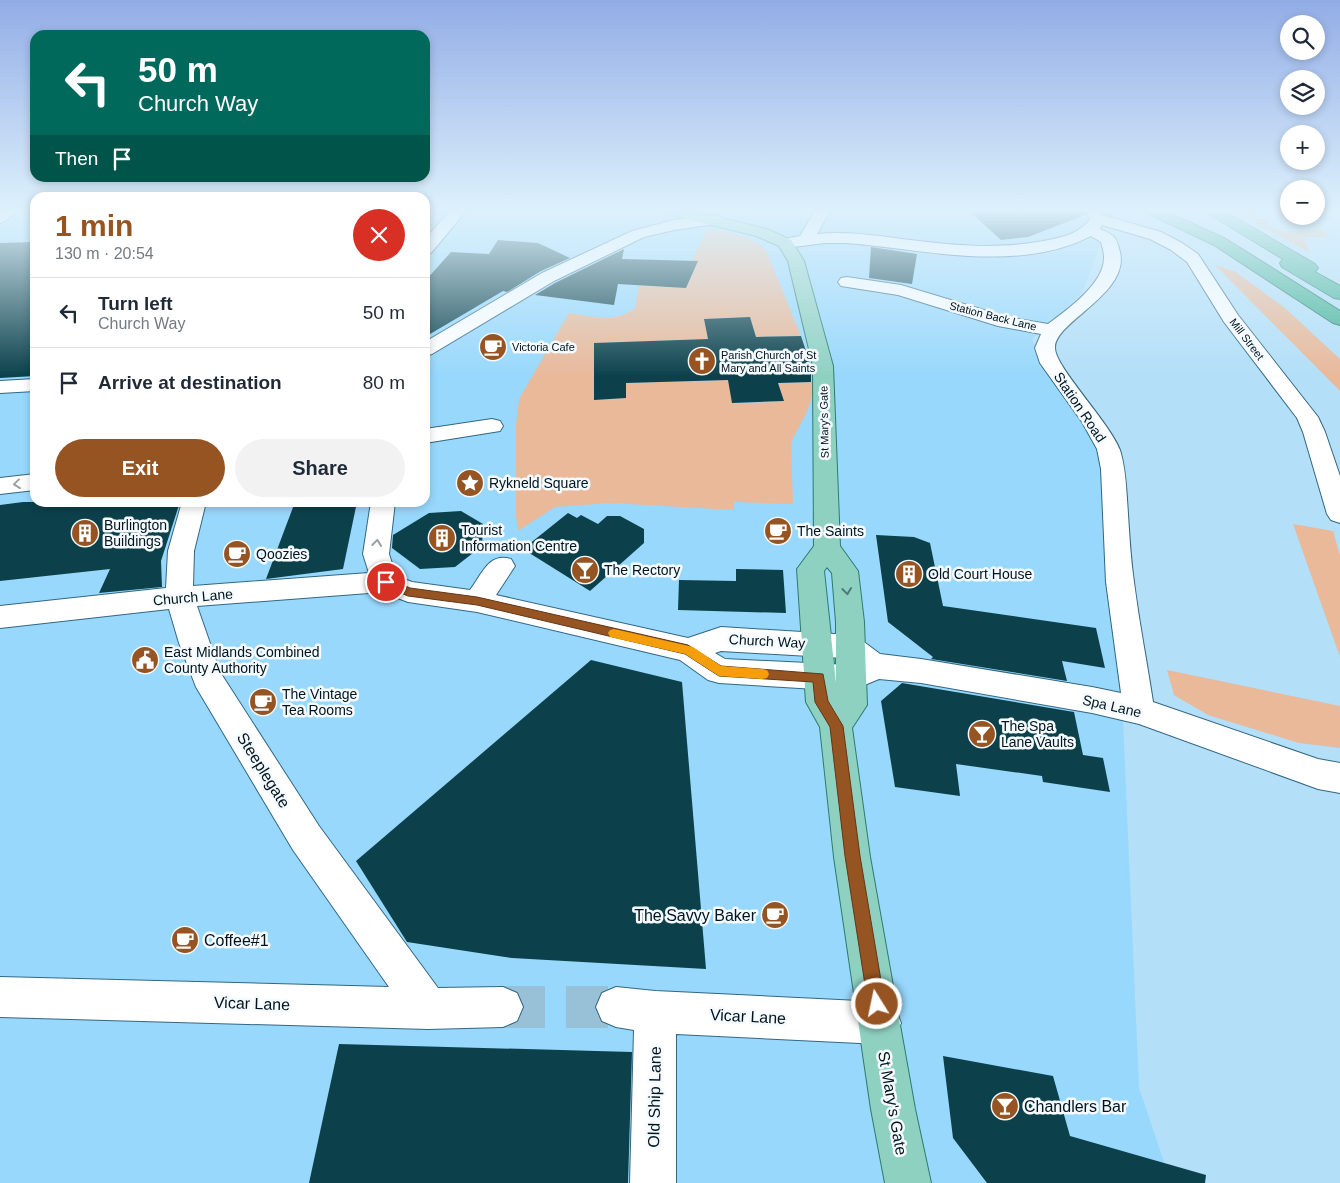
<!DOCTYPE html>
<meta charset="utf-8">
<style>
body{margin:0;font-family:Arial,sans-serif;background:#f2f2f3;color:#1f2937;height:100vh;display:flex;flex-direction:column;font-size:19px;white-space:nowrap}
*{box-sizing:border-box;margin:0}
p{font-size:16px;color:#747a83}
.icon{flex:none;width:28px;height:28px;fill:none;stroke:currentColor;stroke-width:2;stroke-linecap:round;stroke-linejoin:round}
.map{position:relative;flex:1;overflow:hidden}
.details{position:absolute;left:30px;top:192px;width:400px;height:315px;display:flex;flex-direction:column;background:#fff;border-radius:15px;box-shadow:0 2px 8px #0003}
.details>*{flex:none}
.banner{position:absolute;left:30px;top:30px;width:400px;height:152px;border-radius:15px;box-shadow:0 2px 8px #0003;background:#00695c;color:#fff;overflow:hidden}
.buttons{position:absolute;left:1280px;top:15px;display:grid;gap:10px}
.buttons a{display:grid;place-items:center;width:45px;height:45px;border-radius:50%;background:#fff;box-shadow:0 2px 8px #0003;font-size:25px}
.pin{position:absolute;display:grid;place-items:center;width:42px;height:42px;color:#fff;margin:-21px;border:2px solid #fff;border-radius:50%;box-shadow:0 1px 5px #0007}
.me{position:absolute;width:55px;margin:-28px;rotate:350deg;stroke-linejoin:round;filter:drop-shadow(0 0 4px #0008)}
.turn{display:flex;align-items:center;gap:18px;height:105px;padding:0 25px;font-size:22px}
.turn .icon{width:65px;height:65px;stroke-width:2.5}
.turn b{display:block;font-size:35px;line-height:42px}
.then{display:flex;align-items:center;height:48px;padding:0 25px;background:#0003;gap:10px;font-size:19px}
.round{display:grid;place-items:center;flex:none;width:52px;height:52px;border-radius:26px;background:#f2f2f3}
.head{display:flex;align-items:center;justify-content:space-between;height:85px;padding:0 25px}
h1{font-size:30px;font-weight:600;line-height:38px;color:#965422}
.cta{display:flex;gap:10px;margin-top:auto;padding:10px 25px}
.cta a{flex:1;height:58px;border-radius:30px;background:#965422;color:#fff;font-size:20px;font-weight:600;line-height:58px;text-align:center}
.cta a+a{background:#f2f2f3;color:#1f2937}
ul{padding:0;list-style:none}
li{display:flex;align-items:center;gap:15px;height:70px;padding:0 25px;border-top:1px solid #e0e1e3}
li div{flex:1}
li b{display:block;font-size:19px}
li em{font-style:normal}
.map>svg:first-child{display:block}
.built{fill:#98d8fc}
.green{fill:#e9b99a}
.building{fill:#0c414b}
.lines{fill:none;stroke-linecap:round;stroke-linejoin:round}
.minor-tunnel{stroke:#98c1d7;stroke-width:42;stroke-dasharray:42 21;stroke-linecap:butt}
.minor-casing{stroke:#326783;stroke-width:2}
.major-casing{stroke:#2d7b6e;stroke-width:2}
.highway-casing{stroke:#2d7b6e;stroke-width:2}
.minor{fill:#fff;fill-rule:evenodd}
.major{fill:#8fd1c1;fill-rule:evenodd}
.highway{fill:#45b398;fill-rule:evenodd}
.oneway{stroke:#99a1a5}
.oneway2{stroke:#4f7c78}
.route{fill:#965422;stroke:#623716}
.slow{fill:#f59e0b}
.labels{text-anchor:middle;stroke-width:5;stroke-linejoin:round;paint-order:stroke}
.far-street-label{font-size:11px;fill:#01141f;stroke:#f4fafd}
.far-poi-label{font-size:11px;fill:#01141f;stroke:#f4fafd;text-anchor:start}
.street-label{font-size:14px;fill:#01141f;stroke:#f4fafd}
.poi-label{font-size:14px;fill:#01141f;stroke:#f4fafd;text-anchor:start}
.near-street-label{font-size:16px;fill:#01141f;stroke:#f4fafd}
.near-poi-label{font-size:16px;fill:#01141f;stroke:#f4fafd;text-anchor:start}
</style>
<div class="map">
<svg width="1340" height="1183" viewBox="0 0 1340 1183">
<rect width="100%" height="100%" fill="#b3dff8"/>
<path class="built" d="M0,211H35V502H425V211H1079L1101,243L1082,293L1032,339L1049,375L1092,434L1101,462L1122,698L1139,1088L1171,1183H0Z"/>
<g class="green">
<path d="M1233,211H1254L1277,231L1320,230L1302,216H1305L1331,237H1304L1309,252Z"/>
<path d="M707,230C729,231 749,235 766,250L801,336L756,337L750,317L705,319L708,339L595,343L594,399L626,398V383L728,380L733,403L783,402L778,383L817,382L807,412L791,442L793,504L734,502V510L611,503L555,507L518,531L516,516V425L519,399L569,313C592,316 615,324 635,308L639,285L686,288L696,265L691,262Z"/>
<path d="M1215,265L1236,272L1285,308L1340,359V391Z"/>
<path d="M1293,524L1333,531L1340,556V657Z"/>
<path d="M1167,670L1340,706V748L1299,743L1208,715L1174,695Z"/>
</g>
<g class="building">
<path d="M969,211H1089L1085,215L1028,237L1001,240Z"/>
<path d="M498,240L538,243L570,258L541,271L507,292L503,291L425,337V281L451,252L489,254Z"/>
<path d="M35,242V376L0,378V243Z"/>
<path d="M871,247L917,254L912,284L869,278Z"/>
<path d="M624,249L622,259L698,261L686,288L618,284L614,305L535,295L555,283Z"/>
<path d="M750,317L756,337L801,336L811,366V382L778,383L784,401L732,403L728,380L626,383V398L594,400V343L708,339L704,319Z"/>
<path d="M23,502H180L161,561L162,587L99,593L110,569L0,581V505Z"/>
<path d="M295,502H357L343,569L266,579Z"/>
<path d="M461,511L483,524L482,546L455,567L420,569L392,548L393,535L429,513Z"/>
<path d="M568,513L577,518L581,515L598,524L607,516H620L644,529V543L590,591L523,549Z"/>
<path d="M876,535L914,537L930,543L943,606L1096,628L1105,668L1062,661L1067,681L931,659L933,657L888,622Z"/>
<path d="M736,569L783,570L786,613L678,610L679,580L736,581Z"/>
<path d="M591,660L682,682L706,969L512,958L407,942L356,861Z"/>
<path d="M902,683L1074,712L1083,755L1103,758L1110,792L1043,782L1042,776L956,764L960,796L895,787L881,701Z"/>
<path d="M339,1044L632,1052L628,1183H309Z"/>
<path d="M943,1056L1053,1076L1070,1136L1206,1175L1205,1183H987L953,1138Z"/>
</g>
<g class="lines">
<path class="minor-tunnel" d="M503,1007H616"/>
<g class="minor-casing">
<g id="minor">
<path d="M0,211H18L5,221L0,223Z"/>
<path d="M450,211H466L431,253L425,254V239Z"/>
<path d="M815,211H830L817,234C845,231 874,235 902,239C949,245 995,250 1043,241C1060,238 1080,234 1090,219L1087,215L1090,212C1096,210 1099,210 1103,215L1161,232L1182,243L1198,254L1238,315L1318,417L1325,432L1340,476V523L1331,520L1327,514L1303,432L1297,418L1224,322L1187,262L1171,250L1150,239L1102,225L1100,229C1115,236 1116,236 1120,252C1130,294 1054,322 1055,348C1055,367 1110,423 1120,450C1125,466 1126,483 1127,499C1129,527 1130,555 1134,582C1139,622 1147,662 1153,702L1318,759L1340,763V793L1318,789L1139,724L1092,713L921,683L879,679L850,691L719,683L708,680L680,660L477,612L408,602L382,592L197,606L220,672L319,826L438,988L503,987L517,993L523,1007L517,1021L503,1027L428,1029L0,1017V977L389,987L293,850L196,687L179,643L169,609L0,628V606L166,588L168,551L182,502H206L194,551L193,586L369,573L363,554L371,502H395L389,554L396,576L412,582L470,590C482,574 489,552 511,559L515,566L496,595L688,638L721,627L850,635L860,639L880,654L921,659L1092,687L1121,693L1106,582L1101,469L1097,449L1082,422L1040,363L1035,348L1041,334L998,326L898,295L841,286L838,282L841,278L847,277L901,285L1007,317L1048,324C1067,310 1105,283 1104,257C1104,252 1102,246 1101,242L1091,236C1017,274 924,249 846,243H825L785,248L779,246L777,243L779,240L800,236ZM721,651L844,658L851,664L848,665L725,659L715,653Z"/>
<path d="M715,215L721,217L723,220L721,223L674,230L644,237L554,281L432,354L425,356V342L542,273L632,231L674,220Z"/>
<path d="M35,379V391L0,393V381Z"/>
<path d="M492,419L500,421L503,426L500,431L425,443V429Z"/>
<path d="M35,474V490L0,494V478Z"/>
<path d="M616,987L655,991L880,1002L895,1008L901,1023L895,1038L880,1044L676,1034V1183H630L634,1030L616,1027L602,1021L596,1007L602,993Z"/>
</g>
</g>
<g class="major-casing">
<path id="major" d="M664,211H690L767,229L791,240L804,261L833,366L840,546L858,571L864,622L867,705L852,728L870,857L915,1109L931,1183H885L871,1109L834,857L820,727L806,702L797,569L814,546L813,366L788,261L779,246L756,236L667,214ZM827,567L832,573L836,622V683L824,571Z"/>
</g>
<g class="highway-casing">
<g id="highway">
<path d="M1146,211H1165L1226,239L1340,311V325L1333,323L1214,245L1149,214Z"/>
<path d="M1206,211H1224L1315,264L1318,268L1315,272L1340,286V299L1334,298L1282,267L1280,263L1283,259L1209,214Z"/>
</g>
</g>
<use href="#minor" class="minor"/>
<use href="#major" class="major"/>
<use href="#highway" class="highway"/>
</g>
<defs><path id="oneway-chevron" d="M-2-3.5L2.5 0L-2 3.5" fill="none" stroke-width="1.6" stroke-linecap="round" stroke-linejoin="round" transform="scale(1.25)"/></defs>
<g class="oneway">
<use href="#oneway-chevron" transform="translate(17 484) rotate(173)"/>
<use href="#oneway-chevron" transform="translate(377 543) rotate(-84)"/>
</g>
<use class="oneway2" href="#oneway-chevron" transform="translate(847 591) rotate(84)"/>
<linearGradient id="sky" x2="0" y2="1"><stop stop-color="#92ade6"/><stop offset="0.56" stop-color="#ddf1fc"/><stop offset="1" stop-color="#ddf1fc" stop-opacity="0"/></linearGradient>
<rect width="1340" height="376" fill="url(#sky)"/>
<path class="route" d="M386,577L410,588L477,597L688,645L721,666L823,674L828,701L843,726L860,856L885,1004L883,1010L877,1012L871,1010L868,1004L845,856L830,727L815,702L813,682L719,676L685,654L477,605L408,596L382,585L380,582L382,579Z"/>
<path class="slow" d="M614,629L693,647L721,666L762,669L767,670L769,674L767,678L762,679L719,676L685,654L610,637L608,633L610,630Z"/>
<defs>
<g id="cafe-disc" transform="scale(1.4375)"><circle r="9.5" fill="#965422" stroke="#f4fafd"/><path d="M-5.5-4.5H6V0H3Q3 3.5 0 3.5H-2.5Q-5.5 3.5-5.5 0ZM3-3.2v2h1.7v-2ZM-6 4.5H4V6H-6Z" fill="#fff"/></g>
<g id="church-disc" transform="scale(1.4375)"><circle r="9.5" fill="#965422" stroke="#f4fafd"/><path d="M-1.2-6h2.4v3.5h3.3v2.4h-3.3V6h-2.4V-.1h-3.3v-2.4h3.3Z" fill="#fff"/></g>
<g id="sight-disc" transform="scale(1.4375)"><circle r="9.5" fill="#965422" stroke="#f4fafd"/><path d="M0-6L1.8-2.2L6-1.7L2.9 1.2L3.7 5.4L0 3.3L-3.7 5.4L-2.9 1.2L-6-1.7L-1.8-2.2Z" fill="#fff"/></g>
<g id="building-disc" transform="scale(1.4375)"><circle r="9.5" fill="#965422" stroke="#f4fafd"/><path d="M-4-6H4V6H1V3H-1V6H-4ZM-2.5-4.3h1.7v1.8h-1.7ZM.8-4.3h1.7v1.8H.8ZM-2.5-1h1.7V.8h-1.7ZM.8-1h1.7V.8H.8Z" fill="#fff"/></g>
<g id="bar-disc" transform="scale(1.4375)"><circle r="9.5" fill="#965422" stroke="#f4fafd"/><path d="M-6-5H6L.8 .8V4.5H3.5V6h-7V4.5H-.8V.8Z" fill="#fff"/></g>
<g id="civic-disc" transform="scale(1.4375)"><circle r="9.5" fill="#965422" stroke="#f4fafd"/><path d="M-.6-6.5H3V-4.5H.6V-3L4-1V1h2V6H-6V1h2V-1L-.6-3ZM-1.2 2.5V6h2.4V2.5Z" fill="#fff"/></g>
</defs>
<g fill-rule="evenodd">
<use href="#cafe-disc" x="493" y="347"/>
<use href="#church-disc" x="702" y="361"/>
<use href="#sight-disc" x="470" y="483"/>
<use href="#cafe-disc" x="778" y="531"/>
<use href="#building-disc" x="85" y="533"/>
<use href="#building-disc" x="442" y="538"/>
<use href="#cafe-disc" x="237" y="554"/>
<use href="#bar-disc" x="585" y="570"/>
<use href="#building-disc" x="909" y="574"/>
<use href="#civic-disc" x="145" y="660"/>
<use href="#cafe-disc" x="263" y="702"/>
<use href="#bar-disc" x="982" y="734"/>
<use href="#cafe-disc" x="775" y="915"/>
<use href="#cafe-disc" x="185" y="940"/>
<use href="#bar-disc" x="1005" y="1106"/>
</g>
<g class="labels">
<g class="far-street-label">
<text transform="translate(993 316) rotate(14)" y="4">Station Back Lane</text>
<text transform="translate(1247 339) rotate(53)" y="4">Mill Street</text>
<text transform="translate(824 422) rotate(-91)" y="4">St Mary's Gate</text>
</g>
<g class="far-poi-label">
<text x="512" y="351">Victoria Cafe</text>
<text x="721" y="359">Parish Church of St<tspan x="721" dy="13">Mary and All Saints</tspan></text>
</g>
<g class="street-label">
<text transform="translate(1080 407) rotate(56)" y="5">Station Road</text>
<text transform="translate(193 597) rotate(-5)" y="5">Church Lane</text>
<text transform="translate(767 641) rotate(3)" y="5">Church Way</text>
<text transform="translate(1112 706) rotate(13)" y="5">Spa Lane</text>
</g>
<g class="poi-label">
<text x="489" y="488">Rykneld Square</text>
<text x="104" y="530">Burlington<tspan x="104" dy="16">Buildings</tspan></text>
<text x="461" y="535">Tourist<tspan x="461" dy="16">Information Centre</tspan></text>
<text x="797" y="536">The Saints</text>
<text x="256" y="559">Qoozies</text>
<text x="604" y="575">The Rectory</text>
<text x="928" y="579">Old Court House</text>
<text x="164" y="657">East Midlands Combined<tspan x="164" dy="16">County Authority</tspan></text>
<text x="282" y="699">The Vintage<tspan x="282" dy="16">Tea Rooms</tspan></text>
<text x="1001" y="731">The Spa<tspan x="1001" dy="16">Lane Vaults</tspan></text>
</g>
<g class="near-street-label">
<text transform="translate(264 770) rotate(58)" y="6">Steeplegate</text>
<text transform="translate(252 1003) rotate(2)" y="6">Vicar Lane</text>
<text transform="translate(748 1016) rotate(3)" y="6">Vicar Lane</text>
<text transform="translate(654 1097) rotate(-89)" y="6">Old Ship Lane</text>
<text transform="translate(893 1103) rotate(80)" y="6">St Mary's Gate</text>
</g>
<g class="near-poi-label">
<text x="756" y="921" text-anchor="end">The Savvy Baker</text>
<text x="204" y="946">Coffee#1</text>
<text x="1024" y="1112">Chandlers Bar</text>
</g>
</g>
</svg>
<div class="buttons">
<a><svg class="icon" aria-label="search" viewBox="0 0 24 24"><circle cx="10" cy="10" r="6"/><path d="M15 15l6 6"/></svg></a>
<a><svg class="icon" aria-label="layers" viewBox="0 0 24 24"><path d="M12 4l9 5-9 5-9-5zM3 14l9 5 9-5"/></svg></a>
<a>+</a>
<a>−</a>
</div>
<div class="pin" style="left:386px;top:582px;background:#d93025"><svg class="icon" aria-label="arrive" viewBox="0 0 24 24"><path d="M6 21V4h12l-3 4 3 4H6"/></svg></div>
<svg class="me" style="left:877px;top:1004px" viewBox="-20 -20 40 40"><circle r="17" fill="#965422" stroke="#fff" stroke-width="3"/><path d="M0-11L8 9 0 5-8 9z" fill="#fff"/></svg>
<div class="banner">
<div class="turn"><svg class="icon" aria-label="left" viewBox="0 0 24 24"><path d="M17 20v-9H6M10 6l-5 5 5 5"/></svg><div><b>50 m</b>Church Way</div></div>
<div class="then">Then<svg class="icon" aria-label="arrive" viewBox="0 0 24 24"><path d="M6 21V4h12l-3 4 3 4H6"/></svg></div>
</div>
<section class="details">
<div class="head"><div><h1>1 min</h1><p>130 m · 20:54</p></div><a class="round" style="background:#d93025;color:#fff"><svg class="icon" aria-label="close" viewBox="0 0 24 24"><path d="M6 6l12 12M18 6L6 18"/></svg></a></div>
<ul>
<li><svg class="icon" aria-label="left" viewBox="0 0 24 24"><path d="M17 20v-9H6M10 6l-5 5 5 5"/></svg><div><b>Turn left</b><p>Church Way</p></div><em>50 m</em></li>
<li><svg class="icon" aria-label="arrive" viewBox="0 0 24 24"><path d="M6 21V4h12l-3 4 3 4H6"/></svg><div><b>Arrive at destination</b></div><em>80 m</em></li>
</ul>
<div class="cta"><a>Exit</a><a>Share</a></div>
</section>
</div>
